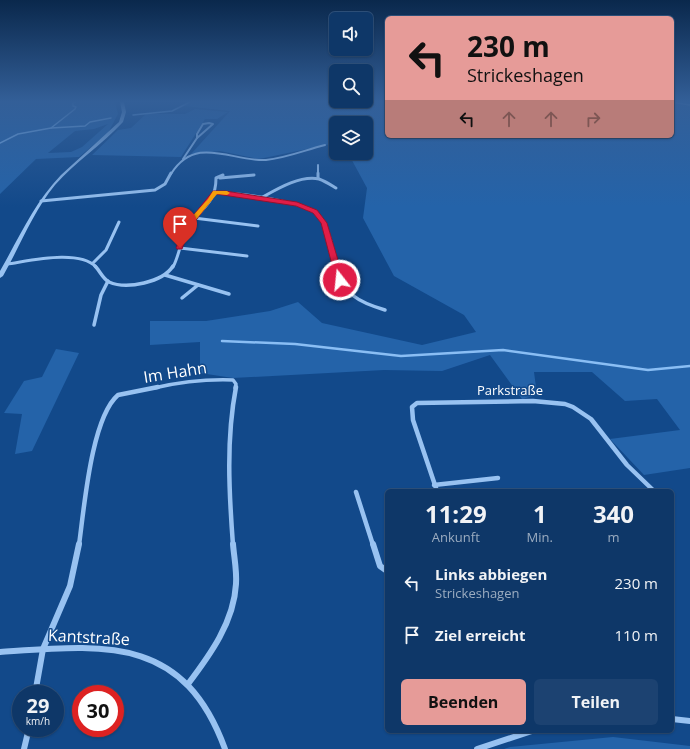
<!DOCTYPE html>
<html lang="de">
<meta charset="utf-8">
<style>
body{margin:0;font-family:"Open Sans",sans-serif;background:#1c4271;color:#f1f3f6;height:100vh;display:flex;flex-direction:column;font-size:15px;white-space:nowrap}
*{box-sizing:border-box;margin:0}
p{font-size:13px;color:#9bacc0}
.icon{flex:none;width:22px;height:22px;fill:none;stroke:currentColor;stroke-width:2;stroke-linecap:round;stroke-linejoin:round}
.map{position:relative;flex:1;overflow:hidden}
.sheet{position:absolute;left:385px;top:489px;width:289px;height:244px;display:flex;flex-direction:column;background:#0e3768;border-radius:6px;box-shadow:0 1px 3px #0004,0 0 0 1px #2e517c}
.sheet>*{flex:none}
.guide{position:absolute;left:385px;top:16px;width:289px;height:122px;border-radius:6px;box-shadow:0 1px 3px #0004,0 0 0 1px #2e517c;background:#e69b98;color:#111;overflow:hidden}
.fabs{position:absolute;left:329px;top:12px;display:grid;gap:8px}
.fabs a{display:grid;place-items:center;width:44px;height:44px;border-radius:6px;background:#0e3768;box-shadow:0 1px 3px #0004,0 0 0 1px #2e517c;font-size:20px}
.speed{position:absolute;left:12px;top:685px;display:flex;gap:8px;font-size:20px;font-weight:700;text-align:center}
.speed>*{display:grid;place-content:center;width:52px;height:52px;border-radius:50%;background:#0e3768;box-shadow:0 1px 3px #0004,0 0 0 1px #2e517c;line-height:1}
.speed small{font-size:10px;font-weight:400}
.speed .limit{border:6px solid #d22;background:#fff;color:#111}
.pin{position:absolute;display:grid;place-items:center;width:34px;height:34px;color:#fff;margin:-41px -17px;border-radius:50% 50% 50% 0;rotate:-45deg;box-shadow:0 0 4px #0007}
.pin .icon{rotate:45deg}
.me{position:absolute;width:44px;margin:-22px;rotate:344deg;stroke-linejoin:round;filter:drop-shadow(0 0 3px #0008)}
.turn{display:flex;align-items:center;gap:14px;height:84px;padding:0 16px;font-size:18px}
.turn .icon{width:52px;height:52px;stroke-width:2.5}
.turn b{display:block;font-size:28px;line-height:34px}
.lanes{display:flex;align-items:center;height:38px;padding:0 16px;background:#0003;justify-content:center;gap:20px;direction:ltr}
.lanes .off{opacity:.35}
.eta{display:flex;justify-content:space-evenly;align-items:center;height:68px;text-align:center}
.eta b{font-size:24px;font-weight:700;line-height:28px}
.button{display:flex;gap:8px;margin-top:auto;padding:8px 16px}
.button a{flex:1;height:46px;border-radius:6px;background:#e69b98;color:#111;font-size:16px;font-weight:700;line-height:46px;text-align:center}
.button a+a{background:#1c4271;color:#f1f3f6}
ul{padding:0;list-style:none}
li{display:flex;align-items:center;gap:12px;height:52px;padding:0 16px}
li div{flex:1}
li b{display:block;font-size:15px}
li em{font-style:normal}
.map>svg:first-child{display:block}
.green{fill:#2463a9;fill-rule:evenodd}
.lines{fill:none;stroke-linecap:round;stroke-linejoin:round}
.stream-far1{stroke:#8abef4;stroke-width:1.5}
.stream{stroke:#8abef4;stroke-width:2.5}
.minor-far4{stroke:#98c2f1;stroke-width:2}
.minor-far3{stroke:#98c2f1;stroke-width:3}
.minor-far2{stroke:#98c2f1;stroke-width:3.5}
.minor-far1{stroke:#98c2f1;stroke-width:4.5}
.minor{stroke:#98c2f1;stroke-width:6}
.tertiary{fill:#98c2f1;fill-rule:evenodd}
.route{fill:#e11d48;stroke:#92132f}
.slow{fill:#f59e0b}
.labels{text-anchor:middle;stroke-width:3;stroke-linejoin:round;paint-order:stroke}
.street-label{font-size:13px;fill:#fff;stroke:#12498a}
.near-street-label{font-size:16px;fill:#fff;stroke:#12498a}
</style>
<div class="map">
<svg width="690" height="749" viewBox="0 0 690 749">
<rect width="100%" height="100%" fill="#12498a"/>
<g class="green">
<path d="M0,102H115L118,114L108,133L79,157L36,159L0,194ZM108,124L82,147L71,152L48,153L75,131L94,129Z"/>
<path d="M192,102H387V136H672V102H690V468L644,475L610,439L680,430L657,399L625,401L592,372H534L537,395L522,399L490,355L442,371L384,370L233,378L200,373V342L150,345V321H206L270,311L298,302L322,323L422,345L476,332L464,315L394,276L363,218L367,188L348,153H366V123H336V143L259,159L220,151L191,154L230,111L184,106Z"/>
<path d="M195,109L228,112L217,119H205L181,157L92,155L118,130L131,128L146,114H185Z"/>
<path d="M56,349L79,353L32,451L15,454L22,414L4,413L24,381L42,377Z"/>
<path d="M613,737L690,746V749H504L510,747Z"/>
</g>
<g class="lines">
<g class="stream-far1">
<path d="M672,102L690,105"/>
<path d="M133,115L172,111L190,102"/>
<path d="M51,128L85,126L90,122L111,118"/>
<path d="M0,143L18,134L51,128L75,109L76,107L73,106V103L75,102"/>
</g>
<path class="stream" d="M222,341L295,344L401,356L503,350L648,370L690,366"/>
<g class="minor-far4">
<path d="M209,123L213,124L197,138V134L203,124Z"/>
<path d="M183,159L197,138"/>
<path d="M318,165V174"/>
<path d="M171,174C196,134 232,162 266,160C286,158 305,150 325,145"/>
</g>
<g class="minor-far3">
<path d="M318,173V178"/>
<path d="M220,178L254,175"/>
<path d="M215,193C238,193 305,200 320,217C330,230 333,251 337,267"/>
<path d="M261,198C277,189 300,175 319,179C325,181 331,185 336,188"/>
<path d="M41,201L155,190L165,184L171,173"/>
<path d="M194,218L258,226"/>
<path d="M180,248L247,256"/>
<path d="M93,263L106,250L119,222"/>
<path d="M7,264C29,261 79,249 96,267"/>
<path d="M173,267C179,256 180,243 186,231C197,209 216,207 216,178L223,175"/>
</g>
<g class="minor-far2">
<path d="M95,266C100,271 103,279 109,282C127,290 163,282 173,266"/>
<path d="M336,266C343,294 358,302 385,310"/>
<path d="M165,275L229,294"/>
<path d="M182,298L198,285"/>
<path d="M94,325L101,295L108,281"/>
<path d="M154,388C180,382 206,379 233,380L236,384L235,388"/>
</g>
<g class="minor-far1">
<path d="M434,485L498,478"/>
<path d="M437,491L413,420L412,407L417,403L533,401L565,404L573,407L591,419L627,465L654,491"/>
<path d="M356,492L373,545"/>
<path d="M79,545C84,510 91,418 118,395L158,387"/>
<path d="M233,545C229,492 226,439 236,387"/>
</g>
<g class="minor">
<path d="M373,544L380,566L387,571"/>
<path d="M0,652C104,645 183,634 225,749"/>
<path d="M188,684C210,655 234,622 236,584C237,571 234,557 233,544"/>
<path d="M35,694L43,649L70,586L79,544"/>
<path d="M672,719L690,721"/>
<path d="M24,749L29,728"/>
<path d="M477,749L532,731"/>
</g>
<path class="tertiary" d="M120,102H124L126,112L123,122C102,145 75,162 55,185C33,212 20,246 3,276L0,278V271C19,238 34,203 61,175L119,122L122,112Z"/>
</g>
<linearGradient id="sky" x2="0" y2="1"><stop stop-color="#0a284c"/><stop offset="0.49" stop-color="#335f98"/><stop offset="1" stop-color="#335f98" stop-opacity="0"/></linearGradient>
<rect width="690" height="207" fill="url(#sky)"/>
<path class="route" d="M213,191H225L297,202L317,210L327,223L344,280L340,283L336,280L321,223L313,213L296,206L216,194L190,228L182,249H177L176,248L184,227Z"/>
<path class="slow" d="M213,191H227L230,193L227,195L217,194L194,222H190V219L208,199Z"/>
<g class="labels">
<g class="street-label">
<text x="510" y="395">Parkstraße</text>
</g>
<g class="near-street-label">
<text transform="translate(175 372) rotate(-9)" y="6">Im Hahn</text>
<text transform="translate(89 637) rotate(3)" y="6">Kantstraße</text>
</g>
</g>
</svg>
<div class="fabs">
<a><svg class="icon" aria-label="sound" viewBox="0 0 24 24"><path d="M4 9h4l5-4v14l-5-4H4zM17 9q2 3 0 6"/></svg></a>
<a><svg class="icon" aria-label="search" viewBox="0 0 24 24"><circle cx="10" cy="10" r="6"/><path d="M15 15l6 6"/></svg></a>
<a><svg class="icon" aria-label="layers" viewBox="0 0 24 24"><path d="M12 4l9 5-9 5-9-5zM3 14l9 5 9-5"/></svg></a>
</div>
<div class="speed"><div>29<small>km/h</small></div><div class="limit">30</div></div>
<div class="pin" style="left:180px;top:248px;background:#d93025"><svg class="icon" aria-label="arrive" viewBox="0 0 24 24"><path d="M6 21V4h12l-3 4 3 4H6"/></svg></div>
<svg class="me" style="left:340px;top:280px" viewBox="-20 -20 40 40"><circle r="17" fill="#e11d48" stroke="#fff" stroke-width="3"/><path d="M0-11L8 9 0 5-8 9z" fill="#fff"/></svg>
<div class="guide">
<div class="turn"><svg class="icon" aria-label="left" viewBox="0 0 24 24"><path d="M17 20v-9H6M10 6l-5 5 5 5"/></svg><div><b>230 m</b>Strickeshagen</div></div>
<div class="lanes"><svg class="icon" aria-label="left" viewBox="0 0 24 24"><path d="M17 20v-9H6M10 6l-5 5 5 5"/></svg><svg class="icon off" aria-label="ahead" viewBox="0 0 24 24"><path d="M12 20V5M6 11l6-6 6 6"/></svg><svg class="icon off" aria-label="ahead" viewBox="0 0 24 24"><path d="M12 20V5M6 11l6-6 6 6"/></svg><svg class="icon off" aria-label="right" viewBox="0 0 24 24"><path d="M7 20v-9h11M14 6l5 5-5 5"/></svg></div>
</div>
<section class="sheet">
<div class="eta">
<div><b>11:29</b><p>Ankunft</p></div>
<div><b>1</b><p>Min.</p></div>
<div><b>340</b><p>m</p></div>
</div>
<ul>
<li><svg class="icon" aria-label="left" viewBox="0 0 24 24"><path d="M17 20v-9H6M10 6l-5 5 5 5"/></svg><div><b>Links abbiegen</b><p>Strickeshagen</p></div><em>230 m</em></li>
<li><svg class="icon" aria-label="arrive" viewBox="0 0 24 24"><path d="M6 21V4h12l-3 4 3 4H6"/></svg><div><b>Ziel erreicht</b></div><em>110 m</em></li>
</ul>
<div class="button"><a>Beenden</a><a>Teilen</a></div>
</section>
</div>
